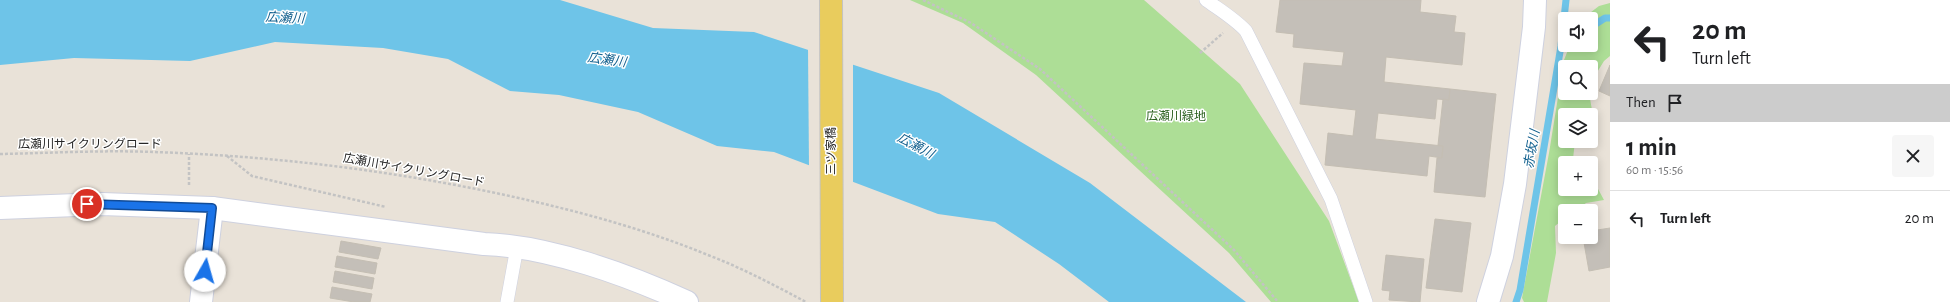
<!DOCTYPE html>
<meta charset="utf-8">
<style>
body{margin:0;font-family:"Alegreya Sans","Noto Sans JP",sans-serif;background:#f6f6f6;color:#202124;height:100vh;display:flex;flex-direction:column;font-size:15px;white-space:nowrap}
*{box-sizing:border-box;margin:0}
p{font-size:13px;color:#757577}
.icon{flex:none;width:22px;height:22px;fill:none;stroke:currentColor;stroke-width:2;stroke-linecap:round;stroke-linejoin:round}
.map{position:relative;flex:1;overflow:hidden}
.details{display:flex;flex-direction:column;background:#fff;width:340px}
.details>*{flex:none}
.hud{background:#fff;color:#202124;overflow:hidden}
.controls{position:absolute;left:1558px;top:12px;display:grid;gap:8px}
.controls a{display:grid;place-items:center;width:40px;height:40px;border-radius:4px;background:#fff;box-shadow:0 2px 10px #0003;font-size:20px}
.pin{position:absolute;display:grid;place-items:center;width:34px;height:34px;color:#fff;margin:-17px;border:2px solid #fff;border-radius:50%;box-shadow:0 1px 4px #0007}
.me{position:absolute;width:44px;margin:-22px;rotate:7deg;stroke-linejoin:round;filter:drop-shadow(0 0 3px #0008)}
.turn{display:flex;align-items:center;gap:14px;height:84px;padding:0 16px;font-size:18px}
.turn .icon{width:52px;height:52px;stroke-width:2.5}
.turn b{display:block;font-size:28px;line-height:34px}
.then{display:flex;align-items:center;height:38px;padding:0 16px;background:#0003;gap:8px;font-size:15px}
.round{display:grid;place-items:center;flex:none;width:42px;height:42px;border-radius:4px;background:#f6f6f6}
.overview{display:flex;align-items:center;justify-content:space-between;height:68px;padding:0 16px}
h1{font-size:24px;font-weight:700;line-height:30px}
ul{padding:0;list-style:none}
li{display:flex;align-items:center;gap:12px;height:56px;padding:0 16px;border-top:1px solid #e0e0e0}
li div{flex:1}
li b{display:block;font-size:15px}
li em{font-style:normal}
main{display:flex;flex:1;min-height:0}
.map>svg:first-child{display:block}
.green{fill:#adde96}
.water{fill:#6ec4e8}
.pier{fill:#e9e2d8}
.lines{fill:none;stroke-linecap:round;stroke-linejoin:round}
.stream{stroke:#6ec4e8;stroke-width:7}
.building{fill:#c4bfb8;stroke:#c4beb3}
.lane-casing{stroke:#ced1df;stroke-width:14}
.street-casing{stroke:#ced1df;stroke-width:24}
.primary-casing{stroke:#c3c3c3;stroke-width:24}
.path{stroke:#c3c3c3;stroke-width:2.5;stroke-dasharray:3 2;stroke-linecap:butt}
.lane{stroke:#fff;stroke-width:13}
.street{stroke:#fff;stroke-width:22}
.primary{stroke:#e9cc5d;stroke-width:22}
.route-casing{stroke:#114b97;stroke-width:10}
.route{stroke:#1a73e8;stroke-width:7}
.labels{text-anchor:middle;stroke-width:3;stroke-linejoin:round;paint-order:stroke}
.park-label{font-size:12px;fill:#285f1c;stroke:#fff}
.street-label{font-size:12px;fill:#272727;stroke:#fff}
.water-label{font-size:13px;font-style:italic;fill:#13618f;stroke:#fff}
</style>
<main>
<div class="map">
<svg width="1610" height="302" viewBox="0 0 1610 302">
<rect width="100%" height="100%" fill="#e9e2d8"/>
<g class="green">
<path d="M910,0H1144L1240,84L1329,221L1359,302H1271L1229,253L1036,75L963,23Z"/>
<path d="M1610,3V56L1604,61L1591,82V67H1565V93H1589L1592,110L1589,115H1565V141H1575L1573,159L1577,163H1565V189H1591V176L1604,200L1586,203L1575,211H1565V218L1555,226L1556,253L1547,302H1524L1522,298L1549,153L1564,60L1570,45H1591V19H1582L1599,6Z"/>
</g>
<path class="water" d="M0,0H560L653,28L754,32L939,93L1090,183L1246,302H1109L1059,264L995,222L938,214L774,152L717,146L638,112L559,95L510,91L448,59L383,48L275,42L190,61L74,58L0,65Z"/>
<path class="pier" d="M808,48L853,62V184L809,167Z"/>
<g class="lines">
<g class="stream">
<path d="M1591,27L1605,18H1610"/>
<path d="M1516,302L1520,290L1561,46L1566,0"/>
</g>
</g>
<g class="building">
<path d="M1280,0H1421L1420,12L1456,16L1454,32L1465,33L1462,65L1386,57L1384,82L1450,89L1449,100L1437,99L1435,119L1378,113L1375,139L1443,146L1442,158L1429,156L1427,176L1325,165L1328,133L1353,136L1356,110L1300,104L1304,63L1342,66L1344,52L1293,47L1294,34L1276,32Z"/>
<path d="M1610,65V96L1599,91Z"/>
<path d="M1450,89L1496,94L1485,197L1434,192L1437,158H1442L1443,146L1438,145L1443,99L1449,100Z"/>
<path d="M1435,219L1471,223L1462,292L1426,288Z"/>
<path d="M1610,228V267L1589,271L1583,237H1591V231Z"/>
<path d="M341,241L381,248L378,259L339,252Z"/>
<path d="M1386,255L1424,259L1420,302L1389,300L1390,291L1382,290Z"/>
<path d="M337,256L377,263L375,274L335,267Z"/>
<path d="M335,271L374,278L372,289L333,282Z"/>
<path d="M332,287L372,294L370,302H354L330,298Z"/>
</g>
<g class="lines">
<g class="lane-casing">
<g id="lane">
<path d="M1206,0C1220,10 1235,19 1246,31L1331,199L1366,302"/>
<path d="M507,302L517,247"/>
</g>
</g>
<g class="street-casing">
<g id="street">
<path d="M0,208L102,204L212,208L484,244C549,246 628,275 687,302"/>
<path d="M201,302L212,208"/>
<path d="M1488,302L1502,256L1515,184L1534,27L1535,0"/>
</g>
</g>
<g class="primary-casing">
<path id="primary" d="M831,0L832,302"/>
</g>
<g class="path">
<path d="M923,0L971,23L1040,69L1234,250L1278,302"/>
<path d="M1200,53L1223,33"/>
<path d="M0,154C51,153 103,150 154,152C272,156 389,170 505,195C574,210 642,228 708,255C742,268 774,285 806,302"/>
<path d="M227,156L252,176L386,207"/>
<path d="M189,185V154"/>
</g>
<use href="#lane" class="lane"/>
<use href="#street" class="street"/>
<use href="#primary" class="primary"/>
</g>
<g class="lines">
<g class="route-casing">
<path id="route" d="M87,204L212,208L205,271"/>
</g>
<use href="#route" class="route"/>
</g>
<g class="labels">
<g class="park-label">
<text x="1176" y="120">広瀬川緑地</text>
</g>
<g class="street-label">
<text x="90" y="148">広瀬川サイクリングロード</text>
<text transform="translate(831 151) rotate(-90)" y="4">三ツ家橋</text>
<text transform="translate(414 170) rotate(10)" y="4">広瀬川サイクリングロード</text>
</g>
<g class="water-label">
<text transform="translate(285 17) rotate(3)" y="5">広瀬川</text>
<text transform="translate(607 59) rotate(8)" y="5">広瀬川</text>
<text transform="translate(916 145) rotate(28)" y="5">広瀬川</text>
<text transform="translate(1531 149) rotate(-80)" y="5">赤坂川</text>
</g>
</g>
</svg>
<div class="controls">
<a><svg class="icon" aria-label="sound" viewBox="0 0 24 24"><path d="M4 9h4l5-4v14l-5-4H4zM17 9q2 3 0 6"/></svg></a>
<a><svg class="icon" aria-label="search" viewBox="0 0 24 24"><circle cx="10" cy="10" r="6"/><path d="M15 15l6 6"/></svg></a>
<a><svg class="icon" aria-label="layers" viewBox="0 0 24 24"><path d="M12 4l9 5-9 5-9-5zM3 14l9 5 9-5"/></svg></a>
<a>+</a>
<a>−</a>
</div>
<div class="pin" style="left:87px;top:204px;background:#d93025"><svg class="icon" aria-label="arrive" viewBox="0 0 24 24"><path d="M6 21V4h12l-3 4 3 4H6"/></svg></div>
<svg class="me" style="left:205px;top:271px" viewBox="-20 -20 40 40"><circle r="19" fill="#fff"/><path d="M0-13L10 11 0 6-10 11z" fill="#1a73e8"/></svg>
</div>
<section class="details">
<div class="hud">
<div class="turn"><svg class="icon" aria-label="left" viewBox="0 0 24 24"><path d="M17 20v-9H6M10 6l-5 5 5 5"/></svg><div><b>20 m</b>Turn left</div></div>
<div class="then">Then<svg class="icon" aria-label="arrive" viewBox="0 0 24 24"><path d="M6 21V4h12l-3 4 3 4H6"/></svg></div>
</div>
<div class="overview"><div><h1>1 min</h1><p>60 m · 15:56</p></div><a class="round"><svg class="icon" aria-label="close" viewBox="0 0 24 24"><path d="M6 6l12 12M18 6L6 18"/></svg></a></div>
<ul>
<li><svg class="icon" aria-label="left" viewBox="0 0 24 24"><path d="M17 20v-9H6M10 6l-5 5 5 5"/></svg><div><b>Turn left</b></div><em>20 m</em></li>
</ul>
</section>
</main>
